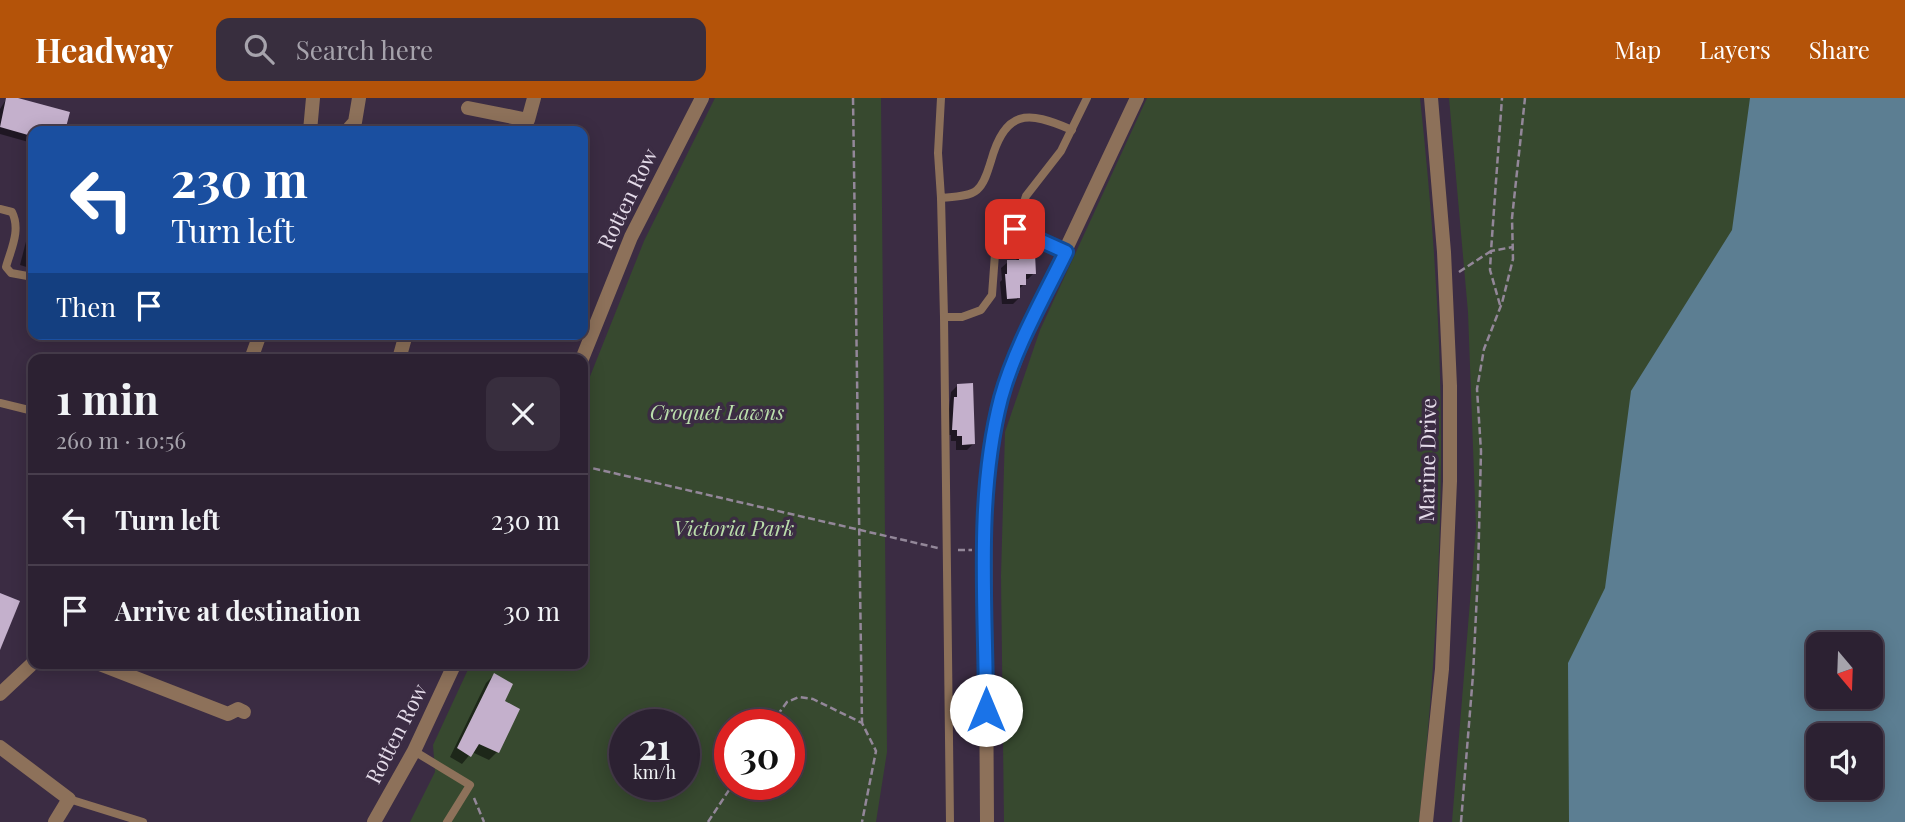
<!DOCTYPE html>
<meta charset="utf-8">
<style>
body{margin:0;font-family:"Playfair Display",serif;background:#382e3e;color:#f1f3f6;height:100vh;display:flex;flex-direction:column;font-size:26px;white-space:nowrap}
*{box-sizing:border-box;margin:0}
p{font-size:23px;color:#a6a3ac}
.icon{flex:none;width:38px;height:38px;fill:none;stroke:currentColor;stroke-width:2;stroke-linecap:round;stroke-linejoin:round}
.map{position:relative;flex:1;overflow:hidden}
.panel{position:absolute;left:28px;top:256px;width:560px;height:315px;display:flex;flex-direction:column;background:#2c2132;border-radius:14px;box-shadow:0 4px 18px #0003,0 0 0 2px #483e4d}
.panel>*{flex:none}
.top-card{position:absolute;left:28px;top:28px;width:560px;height:214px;border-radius:14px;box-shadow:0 4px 18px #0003,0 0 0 2px #483e4d;background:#1a4fa0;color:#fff;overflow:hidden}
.needle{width:46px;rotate:161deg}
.fabs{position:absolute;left:1806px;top:534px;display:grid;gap:14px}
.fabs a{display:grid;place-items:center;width:77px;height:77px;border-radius:14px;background:#2c2132;box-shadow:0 4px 18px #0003,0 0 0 2px #483e4d;font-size:35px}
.speed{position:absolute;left:609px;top:611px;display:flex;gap:14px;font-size:35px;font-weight:700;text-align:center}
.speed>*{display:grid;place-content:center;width:91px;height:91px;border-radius:50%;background:#2c2132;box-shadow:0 4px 18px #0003,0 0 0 2px #483e4d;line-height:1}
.speed small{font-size:18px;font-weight:400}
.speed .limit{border:10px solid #d22;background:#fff;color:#111}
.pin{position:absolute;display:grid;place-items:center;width:60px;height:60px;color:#fff;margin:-30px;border-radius:14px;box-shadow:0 4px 10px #0006}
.me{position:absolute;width:77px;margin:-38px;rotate:0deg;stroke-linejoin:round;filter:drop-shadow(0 0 5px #0008)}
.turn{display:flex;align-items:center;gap:24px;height:147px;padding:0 28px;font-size:32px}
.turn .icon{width:91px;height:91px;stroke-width:2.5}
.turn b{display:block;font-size:49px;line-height:60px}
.then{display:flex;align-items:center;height:66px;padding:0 28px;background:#0003;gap:14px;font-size:26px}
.round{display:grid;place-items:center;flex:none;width:74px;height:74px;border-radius:14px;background:#382e3e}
.head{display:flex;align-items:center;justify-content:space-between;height:119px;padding:0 28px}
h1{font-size:42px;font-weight:700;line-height:52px}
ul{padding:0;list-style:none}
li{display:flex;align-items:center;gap:21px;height:91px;padding:0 28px;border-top:2px solid #483e4d}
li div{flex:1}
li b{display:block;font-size:26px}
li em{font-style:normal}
header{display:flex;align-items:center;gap:42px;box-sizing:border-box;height:98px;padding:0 35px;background:#b45309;color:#fff}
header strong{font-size:33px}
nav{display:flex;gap:38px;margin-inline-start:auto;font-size:24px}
.search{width:490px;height:63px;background:#382e3e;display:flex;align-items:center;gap:18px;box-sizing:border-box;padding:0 24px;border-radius:14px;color:#a6a3ac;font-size:26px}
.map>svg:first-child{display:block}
.green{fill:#37492f;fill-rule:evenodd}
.water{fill:#5c7e92;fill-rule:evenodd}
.shadow{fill:#0007}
.building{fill:#c4b0cc}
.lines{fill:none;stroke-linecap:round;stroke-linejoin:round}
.path{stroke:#938799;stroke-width:2.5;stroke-dasharray:7 3.5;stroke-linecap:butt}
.service{stroke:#8d715a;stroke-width:8}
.minor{stroke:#8d715a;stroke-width:14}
.tertiary{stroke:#8d715a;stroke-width:14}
.route-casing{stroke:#114b97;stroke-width:18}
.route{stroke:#1a73e8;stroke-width:12}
.labels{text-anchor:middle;stroke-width:7;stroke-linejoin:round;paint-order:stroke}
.street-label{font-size:21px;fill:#e5dcea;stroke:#3b2c43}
.park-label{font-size:21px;font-style:italic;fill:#badeab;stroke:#3b2c43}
</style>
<header>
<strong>Headway</strong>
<div class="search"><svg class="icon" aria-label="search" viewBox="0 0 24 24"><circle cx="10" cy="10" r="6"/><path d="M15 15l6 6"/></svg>Search here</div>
<nav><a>Map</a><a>Layers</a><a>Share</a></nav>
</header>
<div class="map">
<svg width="1905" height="724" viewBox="0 0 1905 724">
<rect width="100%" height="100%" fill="#3b2c43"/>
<g class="green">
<path d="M715,0H881L887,654L876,724H410L435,674L433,647L471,565H583V296L644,143ZM625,626H684V686H625ZM730,626H789V686H730Z"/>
<path d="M1147,0H1420C1433,121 1442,243 1441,365C1440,484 1432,605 1419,724H1004L1001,478L1005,334L1040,232Z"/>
<path d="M1449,0H1905V724H1452L1476,430L1468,214ZM1818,546H1871V598H1818ZM1818,637H1871V690H1818Z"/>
</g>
<path class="water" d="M1750,0H1905V724H1569L1568,565L1605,490L1631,293L1732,132ZM1818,546H1871V598H1818ZM1818,637H1871V690H1818Z"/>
<g class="shadow">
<path d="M7,0L68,16L63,33H33V52L31,51L32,45L0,36V11Z"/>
<path d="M33,116V171L20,167Z"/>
<path d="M1020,158L1034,175L1028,181H1024V186L1018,192L1019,200L1013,206H1002L1000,184L1002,182L1001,170L1008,164H1014Z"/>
<path d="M958,287L973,346L967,352H956V343H951V337H946L951,294Z"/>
<path d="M494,577L503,604L497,654L489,662L472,654L462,666L450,659L486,585Z"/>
</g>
<g class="building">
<path d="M6,0H18L70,14L65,33H29L28,37L0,29Z"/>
<path d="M1019,156H1035L1036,176H1026V187H1020V200L1007,201L1005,176H1007V162H1019Z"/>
<path d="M973,285L975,346L962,347V338H957V332H952L954,299H957V286Z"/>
<path d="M0,495L20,503L0,552Z"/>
<path d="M494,575L513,586L505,603L520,611L499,655L479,646L471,659L457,650Z"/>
</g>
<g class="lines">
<g class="path">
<path d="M853,0L862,625"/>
<path d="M1459,174L1491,153L1502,0"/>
<path d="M1500,207L1490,172L1491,153L1513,149"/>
<path d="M583,368L938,450"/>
<path d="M958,452H972"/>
<path d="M771,626L787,604L799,599L813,601L862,625L876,653L862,724"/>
<path d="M474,700L484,724"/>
<path d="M708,724L733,686"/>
<path d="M1461,724L1473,577L1478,475L1481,353L1477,291L1484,251L1502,205L1513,161L1512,120L1525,0"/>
</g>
<g class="service">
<path d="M941,0L938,55L941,100C951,99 969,99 977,92C985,85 988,72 991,63C1005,12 1027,12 1072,32"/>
<path d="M941,100L944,219L950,724"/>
<path d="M0,111L12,114C21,132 11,151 6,169L11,175L33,179"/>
<path d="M1015,131L1066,154"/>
<path d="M944,219H962L981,212L992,197L995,156L1015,131L1026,98L1061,53L1087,0"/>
<path d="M0,305L33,313"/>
<path d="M414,653L470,687L447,724"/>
<path d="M69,701L143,724"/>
</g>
<g class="minor">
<path d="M468,10L528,22L534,0"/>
<path d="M310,33L313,0"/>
<path d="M347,33L355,24L359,0"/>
<path d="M251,261L260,236"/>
<path d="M399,261L406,236"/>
<path d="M97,565L228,616L238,611L244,614"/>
<path d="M0,596L33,565"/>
<path d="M0,649L69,701L55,724"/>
<path d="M987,724L985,405L991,346L1002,297L1025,238L1137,0"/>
</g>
<g class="tertiary">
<path d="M582,261L631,139L702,0"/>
<path d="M374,724L414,653L455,565"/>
<path d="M1426,724L1442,571L1450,383V288L1444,154L1431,0"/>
</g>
</g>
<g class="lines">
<g class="route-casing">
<path id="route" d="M986,612C986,509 975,400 1001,300C1015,249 1043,201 1066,154L1015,131"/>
</g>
<use href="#route" class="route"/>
</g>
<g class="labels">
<g class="street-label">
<text transform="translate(628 101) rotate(-64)" y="7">Rotten Row</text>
<text transform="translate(1428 362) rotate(-89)" y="7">Marine Drive</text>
<text transform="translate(397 636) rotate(-63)" y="7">Rotten Row</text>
</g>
<g class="park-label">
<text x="717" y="322">Croquet Lawns</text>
<text x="734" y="438">Victoria Park</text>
</g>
</g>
</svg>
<div class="fabs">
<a><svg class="needle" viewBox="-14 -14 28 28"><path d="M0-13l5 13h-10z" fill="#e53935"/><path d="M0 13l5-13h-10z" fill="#a6a3ac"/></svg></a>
<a><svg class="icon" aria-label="sound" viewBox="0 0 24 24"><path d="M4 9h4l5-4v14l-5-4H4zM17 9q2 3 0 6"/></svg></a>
</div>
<div class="speed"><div>21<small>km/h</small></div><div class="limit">30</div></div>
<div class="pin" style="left:1015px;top:131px;background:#d93025"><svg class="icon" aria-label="arrive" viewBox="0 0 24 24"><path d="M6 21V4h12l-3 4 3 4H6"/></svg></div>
<svg class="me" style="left:986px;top:612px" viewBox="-20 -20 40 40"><circle r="19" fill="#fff"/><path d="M0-13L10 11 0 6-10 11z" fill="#1a73e8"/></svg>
<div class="top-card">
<div class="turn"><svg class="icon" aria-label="left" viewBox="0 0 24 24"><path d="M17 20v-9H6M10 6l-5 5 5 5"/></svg><div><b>230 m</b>Turn left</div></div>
<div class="then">Then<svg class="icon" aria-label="arrive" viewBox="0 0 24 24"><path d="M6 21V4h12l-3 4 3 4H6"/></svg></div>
</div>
<section class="panel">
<div class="head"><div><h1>1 min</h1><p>260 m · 10:56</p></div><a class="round"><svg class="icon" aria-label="close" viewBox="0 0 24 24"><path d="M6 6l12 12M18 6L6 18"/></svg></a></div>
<ul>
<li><svg class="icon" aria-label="left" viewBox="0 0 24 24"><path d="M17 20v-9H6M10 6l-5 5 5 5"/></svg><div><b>Turn left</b></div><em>230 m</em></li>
<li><svg class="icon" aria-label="arrive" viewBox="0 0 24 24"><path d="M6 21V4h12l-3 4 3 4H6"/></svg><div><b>Arrive at destination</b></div><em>30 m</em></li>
</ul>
</section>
</div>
